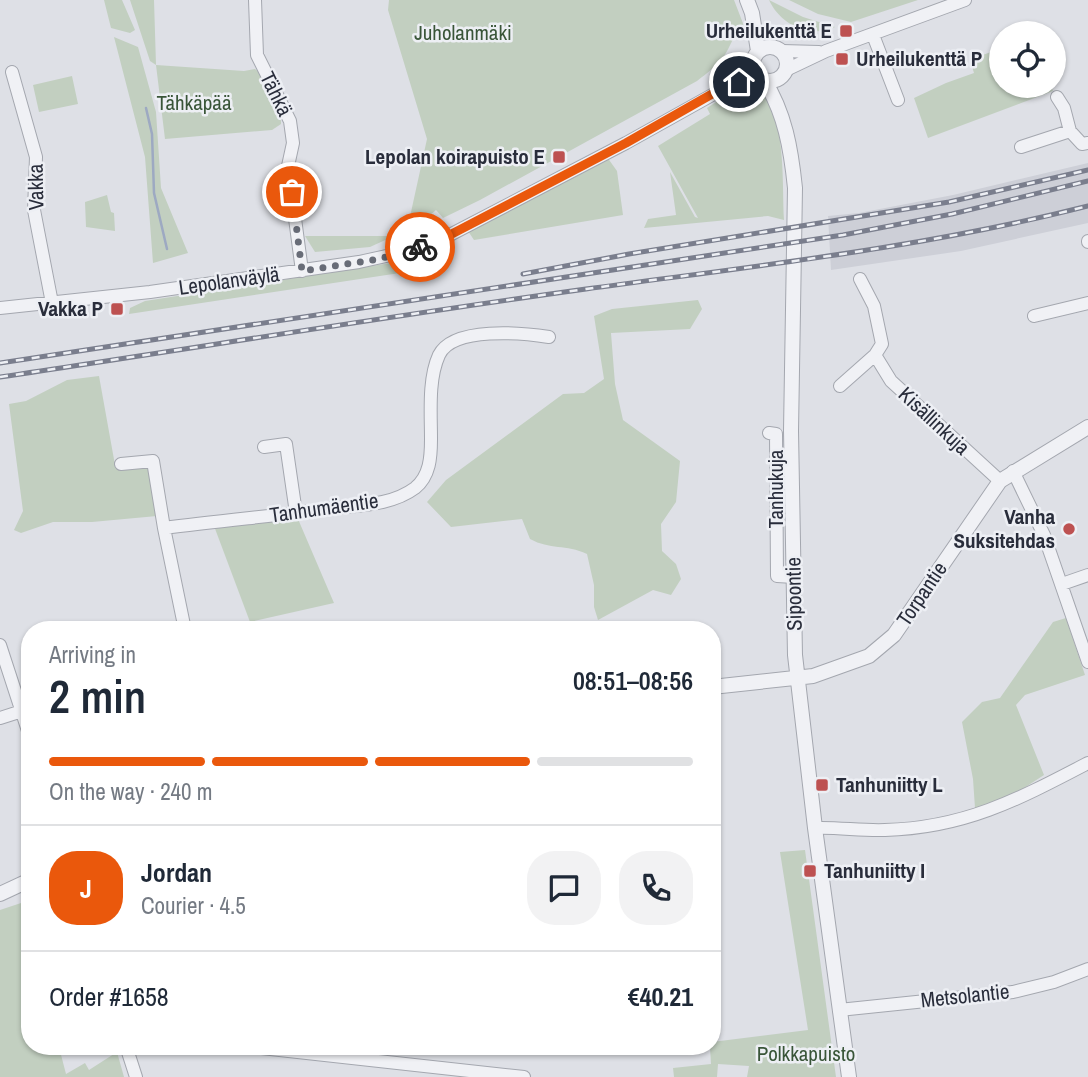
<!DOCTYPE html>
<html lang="en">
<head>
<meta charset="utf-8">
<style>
	body { margin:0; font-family:"Archivo Narrow",sans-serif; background:#f2f2f3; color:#1f2937; height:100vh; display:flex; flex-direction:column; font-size:26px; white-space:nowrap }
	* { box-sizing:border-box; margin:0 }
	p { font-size:23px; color:#747a83 }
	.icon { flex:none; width:38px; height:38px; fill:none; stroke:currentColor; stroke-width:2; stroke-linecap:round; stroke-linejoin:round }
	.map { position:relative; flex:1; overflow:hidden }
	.drawer { position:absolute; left:21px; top:621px; width:700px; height:434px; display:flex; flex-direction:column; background:#fff; border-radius:28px; box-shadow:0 2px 5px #0004 }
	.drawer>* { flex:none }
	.buttons { position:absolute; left:989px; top:21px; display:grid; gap:14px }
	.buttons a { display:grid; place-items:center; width:77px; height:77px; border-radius:50%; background:#fff; box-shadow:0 2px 5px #0004; font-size:35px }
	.pin { position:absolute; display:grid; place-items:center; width:60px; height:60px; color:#fff; margin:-30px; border:4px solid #fff; border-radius:50%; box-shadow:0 2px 7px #0007 }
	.courier { position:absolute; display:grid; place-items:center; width:70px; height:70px; margin:-35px; border:5px solid #ea580c; border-radius:50%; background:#fff; color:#222; box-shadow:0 2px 9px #0007 }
	.summary em { font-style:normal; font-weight:600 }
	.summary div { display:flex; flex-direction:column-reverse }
	.summary { display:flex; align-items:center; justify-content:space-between; height:119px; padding:0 28px }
	h1 { font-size:46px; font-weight:600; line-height:52px }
	.bar { display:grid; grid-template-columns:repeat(4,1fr); gap:10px 7px; align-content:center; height:84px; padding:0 28px }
	.bar i { height:9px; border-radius:5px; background:#e0e1e3 }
	.bar .active { background:#ea580c }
	.bar p { grid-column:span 4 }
	.line { display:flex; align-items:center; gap:18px; padding:0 28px; border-top:2px solid #e0e1e3 }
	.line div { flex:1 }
	.round { display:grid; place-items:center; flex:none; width:74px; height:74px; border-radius:28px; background:#f2f2f3 }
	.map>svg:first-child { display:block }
	.built { fill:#cdcfd7 }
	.green { fill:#c2cfc0 }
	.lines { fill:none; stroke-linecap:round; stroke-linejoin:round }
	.stream { stroke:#9da9c2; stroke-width:2.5 }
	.minor-casing { stroke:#a4a7af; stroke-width:14 }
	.tertiary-casing { stroke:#a4a7af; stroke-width:16 }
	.minor { stroke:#f0f1f5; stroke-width:12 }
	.tertiary { stroke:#f0f1f5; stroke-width:14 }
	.rail-casing { stroke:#7a7e8d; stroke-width:5 }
	.rail { stroke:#edeff4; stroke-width:2.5; stroke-dasharray:8; stroke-linecap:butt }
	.done { stroke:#686c77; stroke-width:7; stroke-dasharray:0 12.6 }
	.route { stroke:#ea580c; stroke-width:9 }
	.poi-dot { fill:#bd5151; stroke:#edeff4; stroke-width:2.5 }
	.labels { text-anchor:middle; stroke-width:5; stroke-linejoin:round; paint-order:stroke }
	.poi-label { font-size:21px; font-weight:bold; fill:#292d3b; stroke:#edeff4; text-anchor:end }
	.park-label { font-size:21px; fill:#395538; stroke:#edeff4 }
	.street-label { font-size:21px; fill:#292d3b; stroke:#edeff4 }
</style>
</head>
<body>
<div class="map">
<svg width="1088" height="1077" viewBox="0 0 1088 1077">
	<rect width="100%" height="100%" fill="#dee0e6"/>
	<!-- built -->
	<path class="built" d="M1088 163V223L961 251 831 270 828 216 859 213 953 195Z"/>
	<!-- green -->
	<path class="green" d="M104 0H122L135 30 130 33 111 28Z
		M130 0H154L156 65 244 71 255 69 259 72C266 86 282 108 281 124L272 130 165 139 156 65 150 61Z
		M389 0H734L744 26C733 34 731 46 724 56 717 66 707 73 697 81L480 200 443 218 436 210 428 217 432 224 406 235 427 139 388 10Z
		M769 0 803 17 835 27C809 39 780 24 769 0Z
		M789 0H918L851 22 818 14Z
		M114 37 138 47 156 112 161 188 188 253 153 263 145 157Z
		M1001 48V86H1051L1053 91 928 138 914 98 946 83 974 73 970 60Z
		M72 76 78 104 39 112 33 85Z
		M740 86H754C757 90 762 94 766 98 786 126 782 186 784 220L768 216 644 228 648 219 676 215 670 172 695 217 698 218 658 146 710 114 707 108Z
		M607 157 617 171 623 215 474 240 468 231Z
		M107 195 111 212 114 213 115 231 86 227 85 202Z
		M305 236H394L370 247 315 252Z
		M431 250 443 256 433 268 129 314 130 308 145 301 397 262Z
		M698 300 702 309 690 329 611 333 615 384 623 420 680 461 676 502 661 524 662 551 676 564 681 579 671 595 653 590 598 620 594 607V585L587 554C566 544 550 550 530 539L522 519 451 527 427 502 446 480 563 394 584 393 604 379 594 316 612 309Z
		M99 376 115 465H148L157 516 92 522H53L21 533 14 530 23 511 9 404 26 401 67 380Z
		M298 519 334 603 250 622 214 526Z
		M1066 618 1085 675 1025 695 1016 705 1044 775 1007 799 975 808 973 779 962 722 982 702 1000 698 1053 622Z
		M805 850 836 1077H747L749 1066 718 1064 717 1077H674L673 1068 711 1064 710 1047 712 1046V1042L808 1030 780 852Z
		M30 900V1046L59 1047 66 1074 85 1063 89 1070 117 1052 124 1077H0V910Z"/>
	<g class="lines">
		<!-- stream -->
		<path class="stream" d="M146 108 152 134 154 193 167 249"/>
		<!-- minor casing -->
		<g class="minor-casing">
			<path id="minor" d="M255 0 257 55 290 121 293 143 288 166 302 271
				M873 35 898 100
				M782 51 819 52
				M786 70 826 51 965 0
				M12 72 36 157 34 210 52 303
				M720 87 754 57
				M1057 97 1064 108 1070 131
				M1021 147 1070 131 1082 144 1088 143
				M1088 241V242
				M860 279 874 306 882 344 875 355
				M0 308 150 292 359 262 409 251 444 238 626 143 712 95 758 76
				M1034 316 1088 303
				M840 386 875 355 891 381 1000 481
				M769 433 776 434 777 576 794 577
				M264 447 286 444 296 513
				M121 464 153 461 164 528
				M1013 471 1044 535 1088 662
				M1062 584 1088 575
				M185 630 164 528C218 521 273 516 328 509 357 505 391 506 415 488 430 476 431 457 431 439 431 413 428 379 439 355 453 326 523 333 549 337
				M0 645 30 737
				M0 718 22 711
				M815 828C838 827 862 831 885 830 965 828 1019 799 1088 763
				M839 1010 1013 992 1054 982 1088 969
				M126 1046 136 1077
				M242 1046 524 1077"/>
		</g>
		<!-- tertiary casing -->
		<g class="tertiary-casing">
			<path id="tertiary" d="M747 0 752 13 758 51
				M753 64a17 17 0 1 1 34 0a17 17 0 1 1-34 0Z
				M764 80C785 113 791 149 795 188L791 431 795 655 815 828 849 1077
				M712 687 813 676 869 656 894 635 1000 481 1088 427
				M0 894 30 880"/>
		</g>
		<!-- minor -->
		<use href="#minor" class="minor"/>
		<!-- tertiary -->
		<use href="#tertiary" class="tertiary"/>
		<!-- rail casing -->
		<g class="rail-casing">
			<path id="rail" d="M523 274 629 254 949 202 1088 170
				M0 363 843 235 952 214 1088 181
				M0 377C195 348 390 316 586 289 754 266 923 248 1088 206"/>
		</g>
		<!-- rail -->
		<use href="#rail" class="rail"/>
	</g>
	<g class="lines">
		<!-- done -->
		<path class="done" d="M292 192 302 271 379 259 420 247"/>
		<!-- route -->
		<path class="route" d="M420 247 444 238 626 143 712 94 739 82"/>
	</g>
	<!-- markers -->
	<g class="poi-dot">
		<rect x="839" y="24" width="14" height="14" rx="3.5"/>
		<rect x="835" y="52" width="14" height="14" rx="3.5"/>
		<rect x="552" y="150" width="14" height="14" rx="3.5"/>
		<rect x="110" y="302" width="14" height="14" rx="3.5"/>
		<circle cx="1069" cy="529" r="7"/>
		<rect x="815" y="778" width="14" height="14" rx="3.5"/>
		<rect x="803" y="864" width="14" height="14" rx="3.5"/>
	</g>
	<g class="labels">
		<!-- poi labels -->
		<g class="poi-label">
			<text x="832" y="38">Urheilukenttä E</text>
			<text x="856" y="66" text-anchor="start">Urheilukenttä P</text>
			<text x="545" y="164">Lepolan koirapuisto E</text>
			<text x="103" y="316">Vakka P</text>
			<text x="1055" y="524">Vanha<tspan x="1055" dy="24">Suksitehdas</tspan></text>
			<text x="836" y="792" text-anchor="start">Tanhuniitty L</text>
			<text x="824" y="878" text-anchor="start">Tanhuniitty I</text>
		</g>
		<!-- park labels -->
		<g class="park-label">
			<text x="463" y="40">Juholanmäki</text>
			<text x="194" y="110">Tähkäpää</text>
			<text x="806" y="1061">Polkkapuisto</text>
		</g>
		<!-- street labels -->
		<g class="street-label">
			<text transform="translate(276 94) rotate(64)" y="7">Tähkä</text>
			<text transform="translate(36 187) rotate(-91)" y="7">Vakka</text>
			<text transform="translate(229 281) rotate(-8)" y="7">Lepolanväylä</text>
			<text transform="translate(934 421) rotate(43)" y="7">Kisällinkuja</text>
			<text transform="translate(776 489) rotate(-90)" y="7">Tanhukuja</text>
			<text transform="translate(324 508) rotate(-8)" y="7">Tanhumäentie</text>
			<text transform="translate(794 594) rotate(-91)" y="7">Sipoontie</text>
			<text transform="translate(922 594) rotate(-56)" y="7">Torpantie</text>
			<text transform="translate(965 996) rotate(-6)" y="7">Metsolantie</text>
		</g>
	</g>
</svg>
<div class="buttons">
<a><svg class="icon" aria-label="locate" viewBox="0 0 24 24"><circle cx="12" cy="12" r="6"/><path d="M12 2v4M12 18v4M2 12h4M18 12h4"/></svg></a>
</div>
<div class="pin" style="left:292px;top:192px;background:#ea580c"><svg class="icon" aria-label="bag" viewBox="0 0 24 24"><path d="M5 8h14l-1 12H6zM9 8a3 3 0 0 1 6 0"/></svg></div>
<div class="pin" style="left:739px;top:82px;background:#1f2937"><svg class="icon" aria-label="home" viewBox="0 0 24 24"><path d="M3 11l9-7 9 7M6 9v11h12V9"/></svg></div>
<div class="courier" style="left:420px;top:247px"><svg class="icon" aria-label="bike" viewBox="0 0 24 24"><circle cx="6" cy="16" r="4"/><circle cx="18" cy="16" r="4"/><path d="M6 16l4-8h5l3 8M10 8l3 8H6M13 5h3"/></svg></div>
<section class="drawer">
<div class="summary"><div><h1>2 min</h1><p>Arriving in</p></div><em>08:51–08:56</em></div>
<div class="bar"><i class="active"></i><i class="active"></i><i class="active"></i><i></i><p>On the way · 240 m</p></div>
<div class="line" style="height:126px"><b class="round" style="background:#ea580c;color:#fff">J</b><div><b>Jordan</b><p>Courier · 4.5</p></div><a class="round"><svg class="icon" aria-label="chat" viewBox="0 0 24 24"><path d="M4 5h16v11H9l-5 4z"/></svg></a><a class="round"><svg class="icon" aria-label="phone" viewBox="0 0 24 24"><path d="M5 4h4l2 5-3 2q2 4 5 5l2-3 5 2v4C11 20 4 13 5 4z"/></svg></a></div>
<div class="line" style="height:91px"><div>Order #1658</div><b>€40.21</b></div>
</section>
</div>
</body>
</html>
